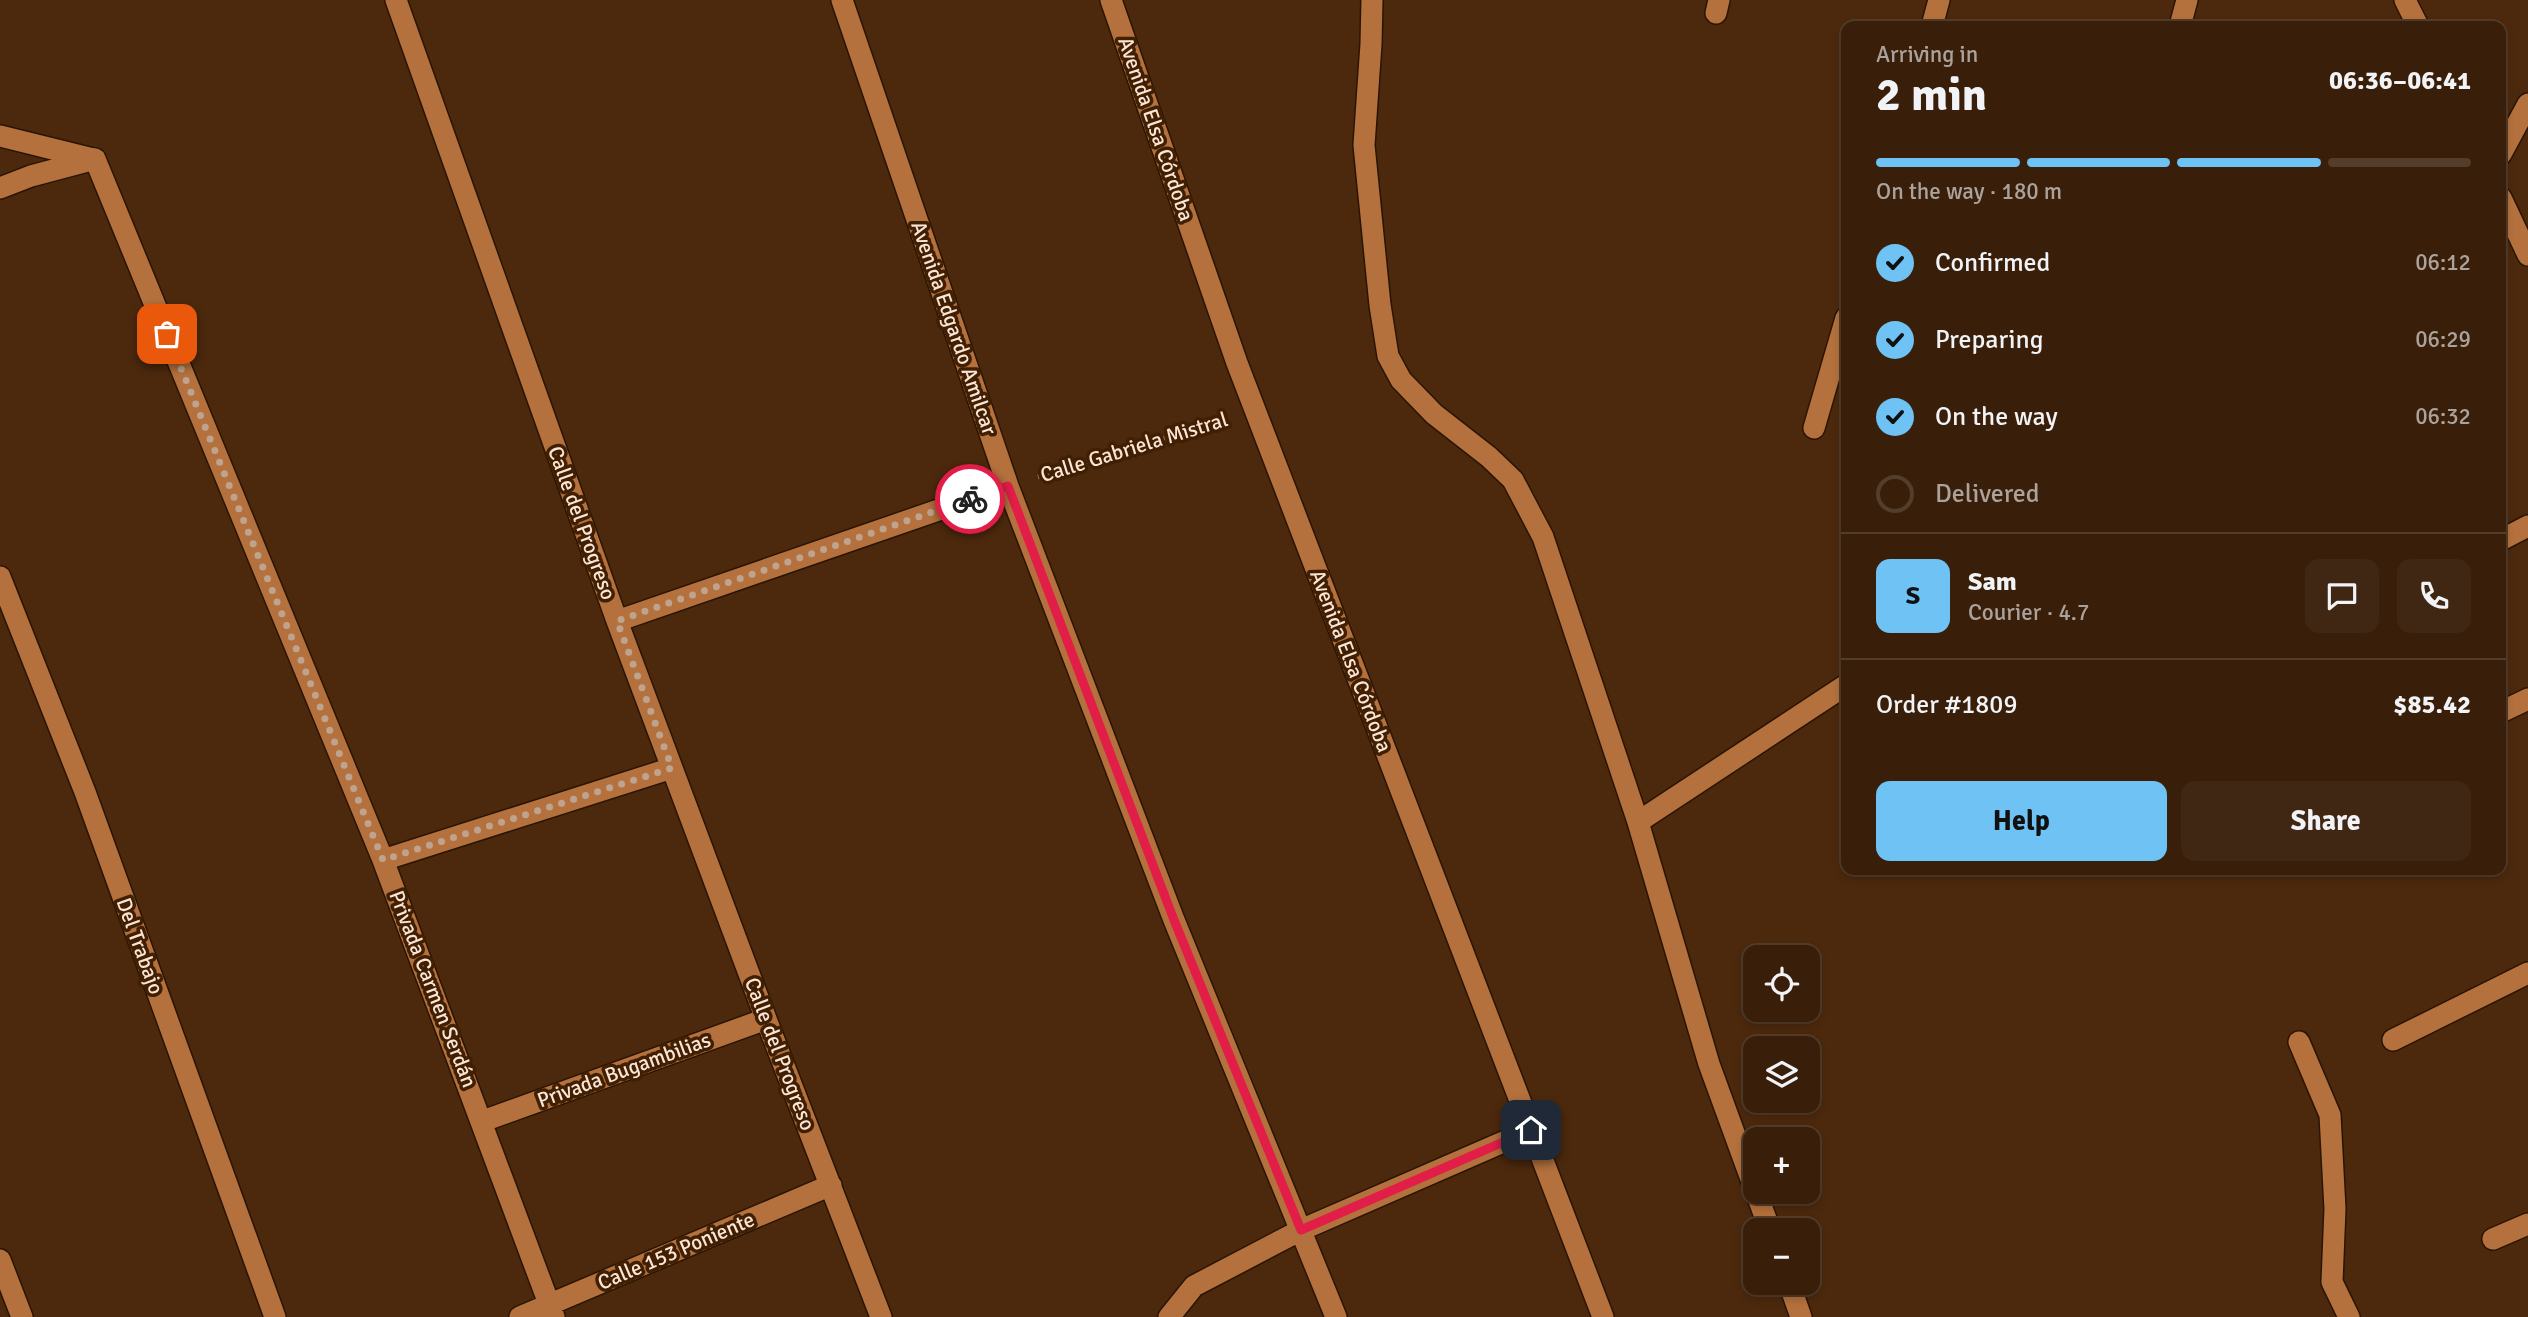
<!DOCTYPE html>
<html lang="en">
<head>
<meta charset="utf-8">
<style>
	body { margin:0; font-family:Signika,sans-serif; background:#402713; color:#f1f3f6; height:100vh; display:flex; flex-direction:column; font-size:26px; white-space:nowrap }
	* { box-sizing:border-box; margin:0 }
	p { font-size:23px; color:#aba29c }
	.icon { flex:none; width:38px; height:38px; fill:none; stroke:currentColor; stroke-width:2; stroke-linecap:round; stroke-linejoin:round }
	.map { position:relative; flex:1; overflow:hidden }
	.panel { position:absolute; left:1841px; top:21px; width:665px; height:854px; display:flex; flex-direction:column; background:#391f0a; border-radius:14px; box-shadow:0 4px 10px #0003,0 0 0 2px #533d2b }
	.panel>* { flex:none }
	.tools { position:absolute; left:1743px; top:945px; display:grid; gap:14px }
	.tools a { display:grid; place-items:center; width:77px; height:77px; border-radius:14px; background:#391f0a; box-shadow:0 4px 10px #0003,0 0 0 2px #533d2b; font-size:35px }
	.pin { position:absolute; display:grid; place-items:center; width:60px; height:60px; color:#fff; margin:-30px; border-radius:14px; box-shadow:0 4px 10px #0006 }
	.courier { position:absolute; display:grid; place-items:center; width:70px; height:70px; margin:-35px; border:5px solid #e11d48; border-radius:50%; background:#fff; color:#222; box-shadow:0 2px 9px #0007 }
	.summary em { font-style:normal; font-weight:800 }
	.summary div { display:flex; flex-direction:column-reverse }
	.summary { display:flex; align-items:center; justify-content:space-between; height:119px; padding:0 35px }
	h1 { font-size:46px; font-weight:800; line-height:52px }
	.bar { display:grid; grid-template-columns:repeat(4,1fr); gap:10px 7px; align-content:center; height:84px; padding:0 35px }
	.bar i { height:9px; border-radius:5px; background:#533d2b }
	.bar .current { background:#6ec2f4 }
	.bar p { grid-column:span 4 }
	.line { display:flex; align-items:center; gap:18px; padding:0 35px; border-top:2px solid #533d2b }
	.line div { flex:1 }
	.round { display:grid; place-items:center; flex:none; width:74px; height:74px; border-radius:14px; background:#402713 }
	ol { padding:0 35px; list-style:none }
	li { display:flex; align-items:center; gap:21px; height:77px }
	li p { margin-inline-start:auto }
	li .icon { padding:7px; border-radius:50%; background:#6ec2f4; color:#111; stroke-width:4 }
	li:last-child { color:#aba29c }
	li i { width:38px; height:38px; border:4px solid #533d2b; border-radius:50% }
	.button { display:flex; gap:14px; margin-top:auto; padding:14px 35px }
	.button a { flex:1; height:80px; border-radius:14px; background:#6ec2f4; color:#111; font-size:28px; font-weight:800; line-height:80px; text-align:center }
	.button a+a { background:#402713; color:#f1f3f6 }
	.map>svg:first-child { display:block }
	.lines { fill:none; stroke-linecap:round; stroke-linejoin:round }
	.street-casing { stroke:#2a1505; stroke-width:24 }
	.path { stroke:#957760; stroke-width:4.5; stroke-dasharray:5 3.5; stroke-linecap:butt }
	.street { stroke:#b4713d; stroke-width:21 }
	.done { stroke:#bea38f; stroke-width:7; stroke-dasharray:0 12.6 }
	.route { stroke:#e11d48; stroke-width:9 }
	.labels { text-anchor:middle; stroke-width:7; stroke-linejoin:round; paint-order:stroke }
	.street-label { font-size:21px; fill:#fce5d5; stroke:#411f02 }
</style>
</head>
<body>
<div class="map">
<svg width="2528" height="1317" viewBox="0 0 2528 1317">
	<rect width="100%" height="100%" fill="#4c290d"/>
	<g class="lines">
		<!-- street casing -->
		<g class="street-casing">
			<path id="street" d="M396 0 617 621 766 1019 881 1317
				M842 0 1008 486 1174 920 1336 1317
				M1111 0 1237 363 1603 1317
				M1372 0 1371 44 1364 145 1380 305 1388 356 1401 380 1434 414 1489 457 1513 480 1543 537 1638 822 1709 1064 1755 1190
				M2405 0 2418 26
				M1716 13 1719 0
				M1932 26 1939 0
				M2180 26 2187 0
				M0 136 93 159
				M2501 154 2528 104
				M95 159 383 860 554 1317
				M0 188 31 176 95 159
				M2501 198 2528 255
				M1814 428 1846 318
				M2501 540 2528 526
				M0 577 85 792 275 1317
				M617 621 1008 486
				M2501 712 2528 699
				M1638 822 1846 685
				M383 860 672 768
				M2393 1040 2528 973
				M2299 1042 2330 1115 2335 1209 2332 1282 2349 1317
				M483 1121 766 1019
				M1756 1192 1770 1230
				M2493 1239 2528 1224
				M0 1260 22 1317
				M1789 1283 1801 1317
				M520 1317 831 1185
				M1169 1317 1194 1286 1301 1230 1531 1130"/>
		</g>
		<!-- path -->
		<path class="path" d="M1038 477 1227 419"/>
		<!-- street -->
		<use href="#street" class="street"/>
	</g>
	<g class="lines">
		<!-- done -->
		<path class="done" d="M167 334 383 860 672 768 617 621 970 499"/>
		<!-- route -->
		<path class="route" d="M970 499 1008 486 1174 920 1301 1230 1531 1130"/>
	</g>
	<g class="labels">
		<!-- street labels -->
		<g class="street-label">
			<text transform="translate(1156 129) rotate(71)" y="7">Avenida Elsa Córdoba</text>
			<text transform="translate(954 328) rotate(71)" y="7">Avenida Edgardo Amilcar</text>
			<text transform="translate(1134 447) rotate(-17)" y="7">Calle Gabriela Mistral</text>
			<text transform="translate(582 523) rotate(70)" y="7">Calle del Progreso</text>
			<text transform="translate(1351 661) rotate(69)" y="7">Avenida Elsa Córdoba</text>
			<text transform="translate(140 946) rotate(70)" y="7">Del Trabajo</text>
			<text transform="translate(433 989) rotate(69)" y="7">Privada Carmen Serdán</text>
			<text transform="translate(780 1054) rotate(69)" y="7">Calle del Progreso</text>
			<text transform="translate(624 1070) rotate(-20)" y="7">Privada Bugambilias</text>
			<text transform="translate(676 1251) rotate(-23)" y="7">Calle 153 Poniente</text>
		</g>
	</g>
</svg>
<div class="tools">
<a><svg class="icon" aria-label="locate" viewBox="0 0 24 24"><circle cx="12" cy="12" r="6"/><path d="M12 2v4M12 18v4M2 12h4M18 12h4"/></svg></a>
<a><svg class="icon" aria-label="layers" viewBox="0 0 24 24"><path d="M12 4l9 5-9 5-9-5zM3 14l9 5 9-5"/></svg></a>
<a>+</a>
<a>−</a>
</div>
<div class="pin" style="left:167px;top:334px;background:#ea580c"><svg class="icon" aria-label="bag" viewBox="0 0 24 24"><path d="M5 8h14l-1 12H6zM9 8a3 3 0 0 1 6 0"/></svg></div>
<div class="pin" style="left:1531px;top:1130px;background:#1f2937"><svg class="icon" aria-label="home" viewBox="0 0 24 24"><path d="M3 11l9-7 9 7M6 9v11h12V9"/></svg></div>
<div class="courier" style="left:970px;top:499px"><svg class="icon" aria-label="bike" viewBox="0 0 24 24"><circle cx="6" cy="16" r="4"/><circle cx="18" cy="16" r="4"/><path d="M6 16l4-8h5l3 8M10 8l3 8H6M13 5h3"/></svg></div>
<section class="panel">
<div class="summary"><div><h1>2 min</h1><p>Arriving in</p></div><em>06:36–06:41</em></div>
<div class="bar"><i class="current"></i><i class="current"></i><i class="current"></i><i></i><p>On the way · 180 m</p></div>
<ol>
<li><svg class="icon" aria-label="check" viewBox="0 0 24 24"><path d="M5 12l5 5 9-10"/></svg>Confirmed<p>06:12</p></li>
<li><svg class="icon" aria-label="check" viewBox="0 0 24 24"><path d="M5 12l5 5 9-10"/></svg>Preparing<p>06:29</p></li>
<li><svg class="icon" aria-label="check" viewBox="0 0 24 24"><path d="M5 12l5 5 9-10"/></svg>On the way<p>06:32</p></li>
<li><i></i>Delivered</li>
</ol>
<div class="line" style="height:126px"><b class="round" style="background:#6ec2f4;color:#111">S</b><div><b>Sam</b><p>Courier · 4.7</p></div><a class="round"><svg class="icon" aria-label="chat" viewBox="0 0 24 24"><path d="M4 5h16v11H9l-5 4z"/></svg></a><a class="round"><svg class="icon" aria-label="phone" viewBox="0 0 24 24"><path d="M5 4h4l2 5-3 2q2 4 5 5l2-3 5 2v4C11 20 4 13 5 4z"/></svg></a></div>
<div class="line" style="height:91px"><div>Order #1809</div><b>$85.42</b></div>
<div class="button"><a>Help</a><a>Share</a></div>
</section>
</div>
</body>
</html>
